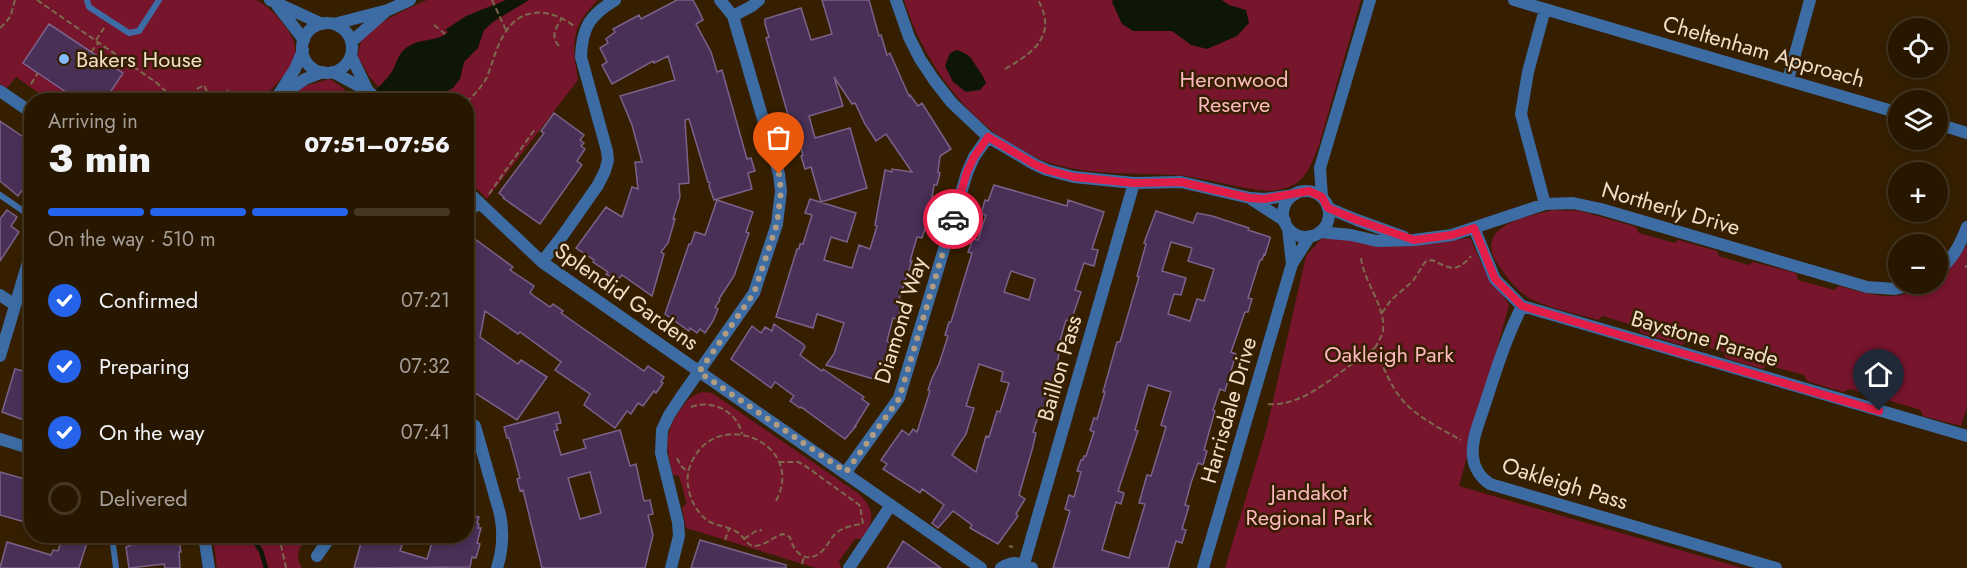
<!DOCTYPE html>
<html lang="en">
<head>
<meta charset="utf-8">
<style>
	body { margin:0; font-family:Jost,sans-serif; background:#30200a; color:#f1f3f6; height:100vh; display:flex; flex-direction:column; font-size:22px; white-space:nowrap }
	* { box-sizing:border-box; margin:0 }
	p { font-size:20px; color:#a59f99 }
	.icon { flex:none; width:33px; height:33px; fill:none; stroke:currentColor; stroke-width:2; stroke-linecap:round; stroke-linejoin:round }
	.map { position:relative; flex:1; overflow:hidden }
	.details { position:absolute; left:24px; top:93px; width:450px; height:450px; display:flex; flex-direction:column; background:#281700; border-radius:24px; box-shadow:0 3px 9px #0003,0 0 0 2px #443622 }
	.details>* { flex:none }
	.tools { position:absolute; left:1888px; top:18px; display:grid; gap:12px }
	.tools a { display:grid; place-items:center; width:60px; height:60px; border-radius:50%; background:#281700; box-shadow:0 3px 9px #0003,0 0 0 2px #443622; font-size:30px }
	.pin { position:absolute; display:grid; place-items:center; width:51px; height:51px; color:#fff; margin:-62px -26px; border-radius:50% 50% 50% 0; rotate:-45deg; box-shadow:0 0 6px #0007 }
	.pin .icon { rotate:45deg }
	.courier { position:absolute; display:grid; place-items:center; width:60px; height:60px; margin:-30px; border:4px solid #e11d48; border-radius:50%; background:#fff; color:#222; box-shadow:0 2px 8px #0007 }
	.head em { font-style:normal; font-weight:800 }
	.head div { display:flex; flex-direction:column-reverse }
	.head { display:flex; align-items:center; justify-content:space-between; height:102px; padding:0 24px }
	h1 { font-size:39px; font-weight:800; line-height:45px }
	.bar { display:grid; grid-template-columns:repeat(4,1fr); gap:9px 6px; align-content:center; height:72px; padding:0 24px }
	.bar i { height:8px; border-radius:4px; background:#443622 }
	.bar .current { background:#2563eb }
	.bar p { grid-column:span 4 }
	ol { padding:0 24px; list-style:none }
	li { display:flex; align-items:center; gap:18px; height:66px }
	li p { margin-inline-start:auto }
	li .icon { padding:6px; border-radius:50%; background:#2563eb; color:#fff; stroke-width:4 }
	li:last-child { color:#a59f99 }
	li i { width:33px; height:33px; border:3px solid #443622; border-radius:50% }
	.map>svg:first-child { display:block }
	.green { fill:#77152d }
	.water { fill:#0e1707 }
	.lines { fill:none; stroke-linecap:round; stroke-linejoin:round }
	.stream { stroke:#0e1707; stroke-width:4.5 }
	.building { fill:#483056; stroke:#7c628b; stroke-width:1.5; fill-rule:evenodd }
	.path { stroke:#7d694d; stroke-width:2; stroke-dasharray:6 3; stroke-linecap:butt }
	.service { stroke:#3c6ca3; stroke-width:6 }
	.minor { stroke:#3c6ca3; stroke-width:12 }
	.tertiary { stroke:#3c6ca3; stroke-width:12 }
	.done { stroke:#af9c83; stroke-width:6; stroke-dasharray:0 10.8 }
	.route { stroke:#e11d48; stroke-width:8 }
	.poi-dot { fill:#85bbfb; stroke:#351f00; stroke-width:2 }
	.labels { text-anchor:middle; stroke-width:5; stroke-linejoin:round; paint-order:stroke }
	.street-label { font-size:22px; fill:#f1dfc9; stroke:#351f00 }
	.poi-label { font-size:22px; fill:#f1dfc9; stroke:#351f00; text-anchor:start }
	.park-label { font-size:22px; fill:#fdb9bf; stroke:#351f00 }
</style>
</head>
<body>
<div class="map">
<svg width="1967" height="568" viewBox="0 0 1967 568">
	<rect width="100%" height="100%" fill="#351f00"/>
	<!-- green -->
	<path class="green" d="M0 0H256C268 6 276 14 284 25 311 57 284 74 262 100H44L46 98 16 77 7 88 0 84Z
		M427 0H598C570 27 572 45 578 80L487 199 467 179 466 100H389L369 76 358 57C358 52 359 47 361 42 369 25 409 8 427 0Z
		M904 0H1361L1319 145C1308 173 1303 188 1270 191 1241 189 1214 180 1185 176 1147 172 1108 176 1070 168 990 153 927 75 904 0Z
		M330 79 339 85 356 100H285L305 86Z
		M1553 210 1580 211 1636 227 1639 233 1675 243 1678 240 1717 251 1719 256 1748 265 1753 262 1796 273 1798 280 1834 290 1839 286C1864 293 1885 300 1911 293 1921 290 1928 284 1938 284V277L1947 271 1967 245V407L1961 426 1923 416 1921 410 1850 389 1843 392 1807 381 1804 375 1767 365 1763 369 1725 358 1724 352 1687 341 1682 345 1641 333 1638 327 1603 316 1598 320C1576 313 1551 309 1531 299 1519 293 1509 280 1501 269 1470 227 1521 218 1553 210Z
		M1338 236 1438 242 1470 238 1481 262 1509 305 1459 486 1742 568H1225L1267 427 1306 256 1321 239Z
		M703 392 712 393 859 494C876 510 874 521 862 539H855L839 561 841 568H816L686 528 682 508 686 504V501L679 476 673 475C665 445 664 429 684 405 689 398 694 394 703 392Z
		M213 536H313C300 544 293 554 302 568H217Z"/>
	<!-- water -->
	<path class="water" d="M506 0H529L493 22 484 30 478 48 464 62 460 79 453 88 437 97 417 100H365C373 92 384 83 391 73 398 63 396 54 409 46 421 38 438 42 448 32L445 30 466 16Z
		M1113 0H1222L1229 5 1246 10 1249 23 1237 36 1207 49 1191 45 1172 31H1133L1122 24 1112 2Z
		M957 50C973 56 970 58 979 70 982 75 984 77 986 83L980 90 966 92 953 82 945 66 950 53Z"/>
	<g class="lines">
		<!-- stream -->
		<path class="stream" d="M251 536 261 551 266 568"/>
	</g>
	<!-- building -->
	<path class="building" d="M677 0H693L699 11 703 20 696 24 711 52 717 72 722 70 747 159 751 158 755 171 748 173 752 189 714 200 709 186 710 183 708 182 689 119 685 120 689 183 679 184 680 197 673 219H675L668 243 661 252 664 254 652 296 622 275 617 281 606 274 608 272 593 262 594 260 576 248 606 207 622 217 632 187 638 189 635 162H642L632 125 620 96 675 80 668 56 654 63 653 61 612 84 602 65 607 62 600 48 608 43 606 39 615 32 613 29 639 15 641 19Z
		M822 0H869L879 36 881 35 887 55 890 53 909 96 910 95 918 106 922 103 951 149 940 156 938 172 940 173 937 185H934L929 216 922 238 917 237 910 261H912L899 299 902 300 901 306 898 319 893 318 887 341 891 343 877 380 826 365 834 354 844 323 817 314 813 328 776 317 797 249H799L800 244H803L812 215 805 213 810 199 856 213 847 242 831 237 824 260 852 268 859 245 870 249 877 226 875 225 885 170 892 172V169L912 172 886 134 876 141 865 124 855 103 852 104 834 77 843 106 809 116 815 138 850 128 867 188 821 202 811 167 805 169 801 156 803 155 793 123 790 122 766 38 769 37 765 24V19L801 8 811 40 832 34Z
		M49 24 123 73 105 100H78L23 63Z
		M554 113 584 135 580 140 584 143 581 146 585 149 577 161 582 165 540 224 503 198 504 197 499 193 544 133 541 131Z
		M0 121 22 136 23 134 32 140V195L23 189 18 196 0 181Z
		M994 185 1067 206 1068 200 1104 212 1092 249 1098 250 1094 266 1084 263 1075 290 1081 292 1071 321 1066 320 1059 344 1060 345 1057 366 1044 412 1040 410 1033 432 1036 433 1032 450 1019 495 1025 499 1016 514 1018 516 998 544 970 528 972 525 953 511 938 528 932 523 944 505 922 489 920 493 883 469 887 464 881 460 902 430 909 435 913 429 917 432 930 391 928 390 932 378 939 364 948 336 945 335 949 322H951L972 253 968 252 973 239 978 240 986 215 981 214 985 200 988 201ZM1011 271 1035 279 1029 300 1004 292ZM979 364 1003 372 1001 381 1009 383 1000 412 997 411 989 437 986 436 976 472 952 455 966 434 974 408 966 406Z
		M717 200 753 212 746 232 749 233 734 276 719 299 720 300 715 307 718 309 713 321 705 333 700 329 697 333 690 328 689 331 665 314 689 244H691L695 232 705 235Z
		M7 210 17 217 11 226 19 232 0 261V219Z
		M1156 211 1193 223 1197 213 1212 216 1249 228 1248 230 1270 237V239L1265 255 1264 254 1262 260H1260L1248 298 1252 299 1248 312H1245L1231 352 1236 354 1225 391 1220 389 1213 410 1215 411 1204 450 1207 451 1203 465 1198 463 1191 483 1185 505 1189 506 1182 529 1186 530 1182 543 1176 541 1168 568H1053L1070 511 1065 509 1069 495 1074 497 1081 472 1077 471 1081 460H1083L1084 456H1086L1094 432 1090 430 1094 418 1097 419 1105 392H1103L1117 342H1120L1139 277 1137 276 1146 244 1144 243ZM1171 242 1192 248 1188 261 1214 269 1204 301 1197 299 1190 321 1168 314 1174 294 1181 295 1186 278 1162 271ZM1148 385 1171 392 1161 425 1166 427 1151 476 1147 475 1139 503 1145 504 1129 558 1102 550 1116 502 1121 504 1124 493 1118 491 1138 431 1135 430Z
		M475 239 513 267 510 270 534 286 530 293 550 307 553 304 563 311 561 313 644 371 648 366 664 377 661 382 663 383 656 393 654 391 643 406 638 403 631 414 627 411 615 428 584 405 590 394 555 370 561 362 520 332 518 334 485 311 480 337 518 364 521 360 547 377 517 420 466 387V340L471 321 466 318V248Z
		M774 324 803 344 805 347 800 355 822 371 823 369 864 397 862 399 869 404 855 426H856L845 439 801 407 800 408 790 401 794 396 775 382 771 388 731 359 752 326 761 333 765 327 772 331Z
		M15 369 32 373V423L2 412Z
		M558 412 561 423 556 424 558 430 554 431 561 455 586 448 583 440 620 430 630 466 636 464 644 501 650 500 653 514 648 515 653 535 645 568H542L523 490 520 491 517 479 520 478 509 438H507L504 427ZM590 472 601 513 580 519 568 478Z
		M0 472 32 481V524L0 515Z
		M466 514 479 517 477 523 479 524 478 528H481L477 543 480 544 476 558 472 557 470 567 354 568 363 536H405L400 551 427 559 434 536H466Z
		M63 536H89L79 568H0L7 542 51 555 53 550 58 551Z
		M137 536H178L181 552H179L180 568H165L164 564 129 568 126 547 129 546V545L138 544Z
		M700 540 786 565V568H691Z
		M903 541 941 568H887Z"/>
	<g class="lines">
		<!-- path -->
		<path class="path" d="M37 0 157 83 175 100
			M492 0 506 30
			M434 25 445 34
			M0 28C14 15 10 15 15 0
			M96 40 104 28
			M559 46C550 37 556 27 562 18
			M91 52 99 42
			M1005 69C1033 53 1058 35 1038 0
			M31 84 38 73
			M197 89 204 85 210 98
			M227 90 231 97 235 95
			M59 100 65 92
			M466 102C474 96 483 85 487 77 493 62 496 47 505 33 522 5 552 9 574 26
			M489 194 535 129
			M1361 258C1364 283 1386 306 1383 331 1382 337 1377 343 1375 348 1384 368 1392 391 1408 406 1423 420 1443 430 1461 440
			M1965 267 1967 266
			M1382 313 1391 300 1413 281 1425 262 1432 260C1449 268 1456 274 1471 256
			M1268 404C1306 408 1344 366 1375 348
			M691 407C712 399 737 411 742 434
			M677 458 681 466 688 472
			M776 501C808 441 710 403 689 469 685 483 690 501 699 512 711 528 721 523 735 531 742 534 745 542 752 546 764 547 772 537 783 534L790 537C793 552 806 565 821 552 827 547 830 539 836 533 844 527 853 525 863 524L860 506 858 504 804 465 798 462H780
			M279 536 286 568
			M744 539 756 531 762 530
			M725 540 729 529
			M1009 546 1013 547
			M802 564 804 557"/>
		<!-- service -->
		<path class="service" d="M87 0 89 7 129 33 139 31 159 0
			M0 195 32 217
			M112 536 116 568"/>
		<!-- minor -->
		<path class="minor" d="M270 0 322 24
			M896 0 909 37 920 59 934 80 952 103 988 137 1034 164 1047 170 1074 177 1134 183 1181 182 1250 198 1265 199 1294 195
			M1514 0 1899 113
			M277 5 304 40
			M1545 9 1528 72 1521 114 1545 204
			M733 16 752 6 759 0
			M351 56 368 91 378 100
			M333 72 368 91
			M1788 80 1810 0
			M0 91 32 113
			M1938 124 1967 133
			M466 190 542 262 981 568
			M1251 199 1285 221
			M1328 208 1357 220 1404 237
			M466 214 479 202
			M1474 228 1495 279 1522 306 1967 436
			M1320 232 1351 235 1377 241 1414 240 1452 235 1545 204 1573 203 1601 209 1867 287 1895 289 1916 284
			M542 262 563 235 598 185 605 171 608 160 607 151 581 57C582 27 590 15 615 0
			M1938 271C1953 259 1960 245 1967 227
			M0 295 15 305
			M1522 306C1505 340 1496 371 1484 407 1479 423 1471 440 1473 457 1474 468 1481 478 1490 484L1776 568
			M0 356 32 249
			M466 420 475 426 500 514C504 533 503 549 497 568
			M0 439 32 449
			M846 472 899 398 967 173 974 157 988 137
			M317 556 331 536
			M1024 564 1134 183
			M671 568 679 536 678 522 661 453 662 430 669 415 681 397 754 293 777 224 781 191 779 174 733 16 720 0
			M849 568 891 505
			M1001 568C1012 561 1021 562 1032 568"/>
		<!-- tertiary -->
		<path class="tertiary" d="M302 48a25 25 0 1 1 50 0a25 25 0 1 1-50 0Z
			M334 24 388 10 410 0
			M351 42 384 13
			M279 94 295 69 303 50
			M274 100 305 79 323 72
			M1283 214a23 23 0 1 1 46 0a23 23 0 1 1-46 0Z
			M1322 197 1320 168 1370 0
			M1288 228 1292 264
			M204 536 209 568
			M1203 568 1292 264 1310 236"/>
	</g>
	<g class="lines">
		<!-- done -->
		<path class="done" d="M779 174 781 191 777 224 754 293 699 372 846 472 899 399 953 219"/>
		<!-- route -->
		<path class="route" d="M953 219 967 172 974 157 988 137 1034 164 1047 170 1074 177 1134 183 1181 182 1250 198 1264 199 1309 191 1322 197 1328 208 1357 220 1414 240 1452 235 1474 228 1495 279 1522 306 1879 411"/>
	</g>
	<!-- markers -->
	<circle class="poi-dot" cx="64" cy="59" r="6"/>
	<g class="labels">
		<!-- street labels -->
		<g class="street-label">
			<text transform="translate(1764 51) rotate(16)" y="8">Cheltenham Approach</text>
			<text transform="translate(1671 208) rotate(16)" y="8">Northerly Drive</text>
			<text transform="translate(627 296) rotate(35)" y="8">Splendid Gardens</text>
			<text transform="translate(900 320) rotate(-73)" y="8">Diamond Way</text>
			<text transform="translate(1705 338) rotate(16)" y="8">Baystone Parade</text>
			<text transform="translate(1059 368) rotate(-74)" y="8">Baillon Pass</text>
			<text transform="translate(1228 410) rotate(-74)" y="8">Harrisdale Drive</text>
			<text transform="translate(1565 483) rotate(17)" y="8">Oakleigh Pass</text>
		</g>
		<!-- poi labels -->
		<g class="poi-label">
			<text x="76" y="67">Bakers House</text>
		</g>
		<!-- park labels -->
		<g class="park-label">
			<text x="1234" y="87">Heronwood<tspan x="1234" dy="25">Reserve</tspan></text>
			<text x="1389" y="362">Oakleigh Park</text>
			<text x="1309" y="500">Jandakot<tspan x="1309" dy="25">Regional Park</tspan></text>
		</g>
	</g>
</svg>
<div class="tools">
<a><svg class="icon" aria-label="locate" viewBox="0 0 24 24"><circle cx="12" cy="12" r="6"/><path d="M12 2v4M12 18v4M2 12h4M18 12h4"/></svg></a>
<a><svg class="icon" aria-label="layers" viewBox="0 0 24 24"><path d="M12 4l9 5-9 5-9-5zM3 14l9 5 9-5"/></svg></a>
<a>+</a>
<a>−</a>
</div>
<div class="pin" style="left:779px;top:174px;background:#ea580c"><svg class="icon" aria-label="bag" viewBox="0 0 24 24"><path d="M5 8h14l-1 12H6zM9 8a3 3 0 0 1 6 0"/></svg></div>
<div class="pin" style="left:1879px;top:411px;background:#1f2937"><svg class="icon" aria-label="home" viewBox="0 0 24 24"><path d="M3 11l9-7 9 7M6 9v11h12V9"/></svg></div>
<div class="courier" style="left:953px;top:219px"><svg class="icon" aria-label="car" viewBox="0 0 24 24"><path d="M5 17H2v-5l4-1 3-4h7l3 4 3 1v5h-3M9 17h6M6 11h13"/><circle cx="7" cy="17" r="2"/><circle cx="17" cy="17" r="2"/></svg></div>
<section class="details">
<div class="head"><div><h1>3 min</h1><p>Arriving in</p></div><em>07:51–07:56</em></div>
<div class="bar"><i class="current"></i><i class="current"></i><i class="current"></i><i></i><p>On the way · 510 m</p></div>
<ol>
<li><svg class="icon" aria-label="check" viewBox="0 0 24 24"><path d="M5 12l5 5 9-10"/></svg>Confirmed<p>07:21</p></li>
<li><svg class="icon" aria-label="check" viewBox="0 0 24 24"><path d="M5 12l5 5 9-10"/></svg>Preparing<p>07:32</p></li>
<li><svg class="icon" aria-label="check" viewBox="0 0 24 24"><path d="M5 12l5 5 9-10"/></svg>On the way<p>07:41</p></li>
<li><i></i>Delivered</li>
</ol>
</section>
</div>
</body>
</html>
